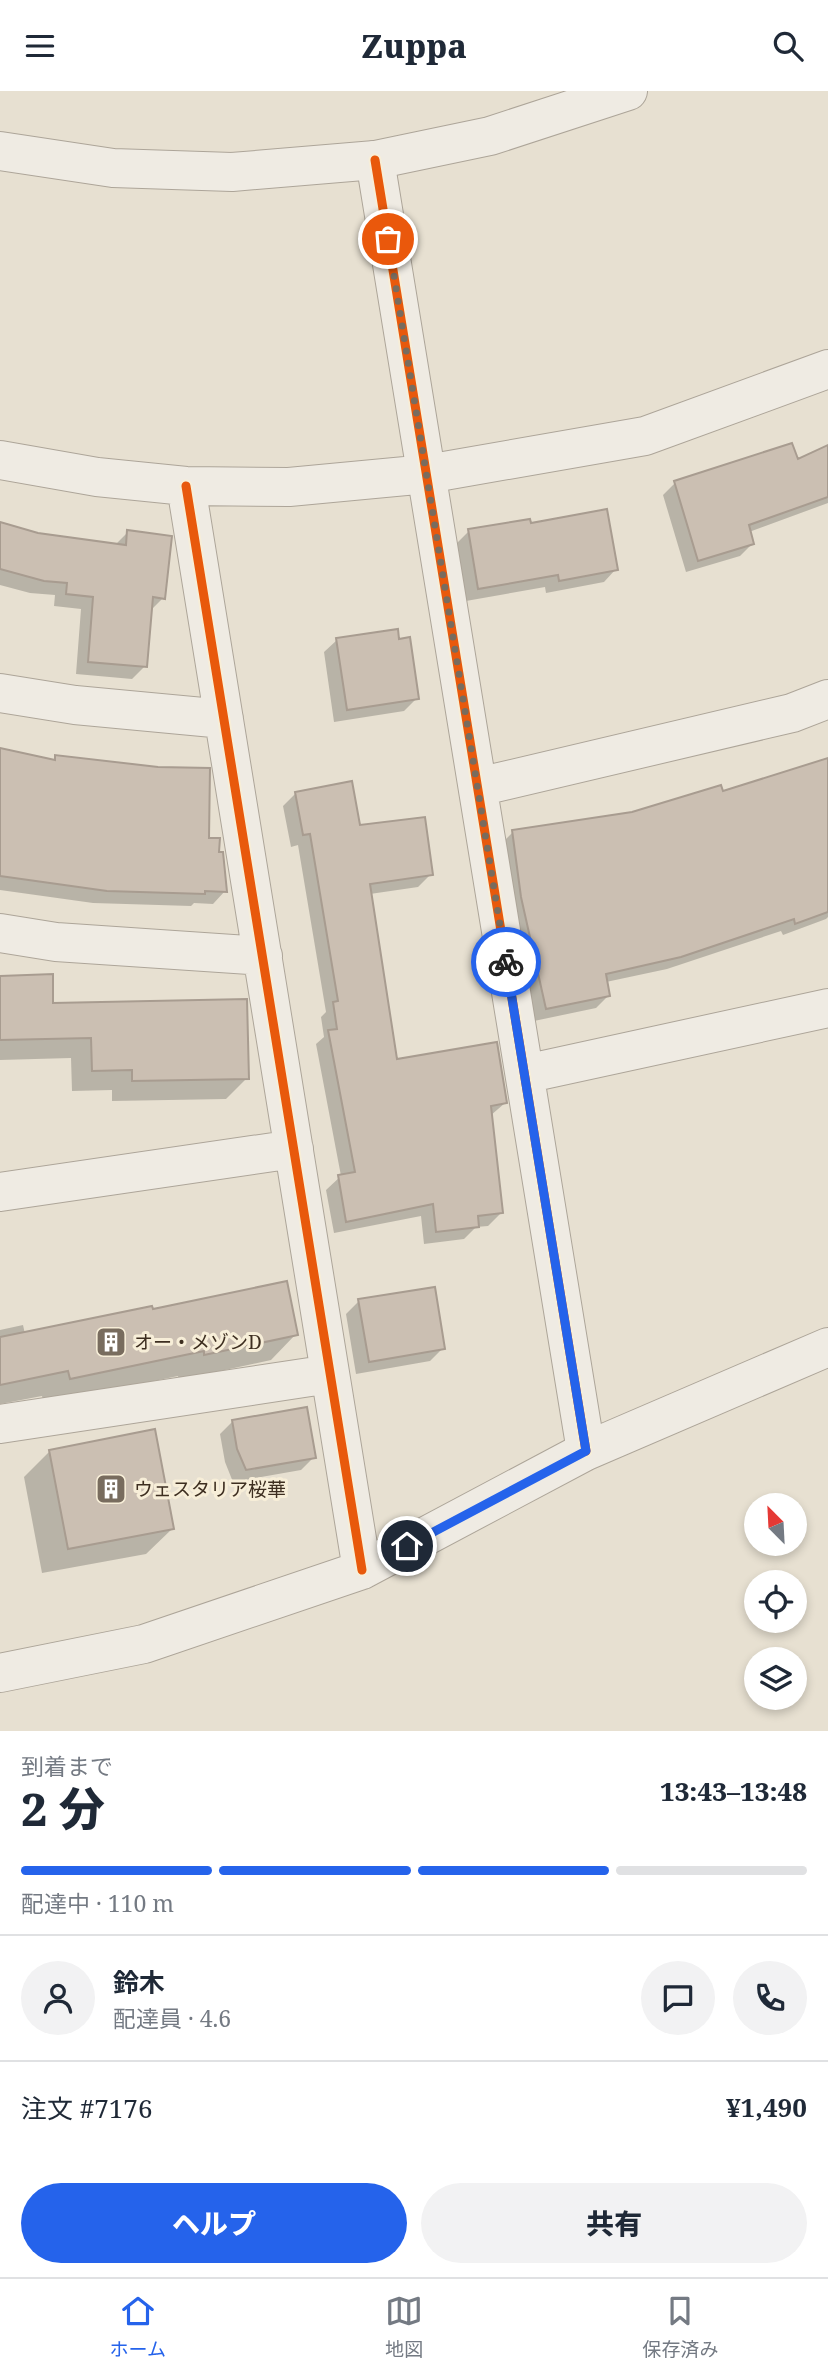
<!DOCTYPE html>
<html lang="ja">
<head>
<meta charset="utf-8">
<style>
	body { margin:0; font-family:"Noto Serif","Noto Sans JP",serif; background:#f2f2f3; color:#1f2937; height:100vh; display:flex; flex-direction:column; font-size:26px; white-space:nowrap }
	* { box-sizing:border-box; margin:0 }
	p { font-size:23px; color:#747a83 }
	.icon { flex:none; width:38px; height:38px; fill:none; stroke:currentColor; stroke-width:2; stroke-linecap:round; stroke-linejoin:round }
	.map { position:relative; height:1640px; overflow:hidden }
	.panel { display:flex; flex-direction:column; background:#fff; flex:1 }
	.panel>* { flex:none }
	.needle { width:46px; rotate:336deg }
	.buttons { position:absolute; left:744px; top:1402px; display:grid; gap:14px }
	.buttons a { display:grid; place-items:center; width:63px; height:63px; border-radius:50%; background:#fff; box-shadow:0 4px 10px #0003; font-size:35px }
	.pin { position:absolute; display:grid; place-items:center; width:60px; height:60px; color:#fff; margin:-30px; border:4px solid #fff; border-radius:50%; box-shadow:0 2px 7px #0007 }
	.courier { position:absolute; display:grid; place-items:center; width:70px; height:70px; margin:-35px; border:5px solid #2563eb; border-radius:50%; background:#fff; color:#222; box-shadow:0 2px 9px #0007 }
	.overview em { font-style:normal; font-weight:800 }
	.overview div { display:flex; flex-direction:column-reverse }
	.overview { display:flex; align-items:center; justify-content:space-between; height:119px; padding:0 21px }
	h1 { font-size:46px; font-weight:800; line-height:52px }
	.bar { display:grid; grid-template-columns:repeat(4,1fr); gap:10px 7px; align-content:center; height:84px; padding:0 21px }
	.bar i { height:9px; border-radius:5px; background:#e0e1e3 }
	.bar .current { background:#2563eb }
	.bar p { grid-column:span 4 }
	.line { display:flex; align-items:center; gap:18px; padding:0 21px; border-top:2px solid #e0e1e3 }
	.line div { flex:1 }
	.round { display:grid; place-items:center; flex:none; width:74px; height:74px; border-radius:37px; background:#f2f2f3 }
	.button { display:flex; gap:14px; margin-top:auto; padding:14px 21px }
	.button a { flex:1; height:80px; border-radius:42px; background:#2563eb; color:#fff; font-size:28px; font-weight:800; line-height:80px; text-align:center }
	.button a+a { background:#f2f2f3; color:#1f2937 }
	header { display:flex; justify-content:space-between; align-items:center; height:91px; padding:0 21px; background:#fff; font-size:32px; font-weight:800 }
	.tab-bar { display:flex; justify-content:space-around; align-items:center; height:98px; border-top:2px solid #e0e1e3; background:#fff; font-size:19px; color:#747a83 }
	.tab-bar a { display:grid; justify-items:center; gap:4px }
	.tab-bar .current { color:#2563eb }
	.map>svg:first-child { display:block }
	.shadow { fill:#0003 }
	.building { fill:#cbbfb2; stroke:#a89c90; stroke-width:2 }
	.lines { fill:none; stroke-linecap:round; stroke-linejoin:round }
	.minor-casing { stroke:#ada599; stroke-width:40 }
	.tertiary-casing { stroke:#ada599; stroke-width:40 }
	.minor { stroke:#efebe3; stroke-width:38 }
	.tertiary { stroke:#efebe3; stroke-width:38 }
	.cycleway-casing { stroke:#f7eed8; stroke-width:13 }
	.cycleway { stroke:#e8590c; stroke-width:9 }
	.done { stroke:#786c5e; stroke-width:7; stroke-dasharray:0 12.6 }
	.route { stroke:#2563eb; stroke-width:9 }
	.labels { text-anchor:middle; stroke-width:6; stroke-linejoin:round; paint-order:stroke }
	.poi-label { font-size:19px; fill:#3d2e20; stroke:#f7eed8; text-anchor:start }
</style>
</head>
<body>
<header><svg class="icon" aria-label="menu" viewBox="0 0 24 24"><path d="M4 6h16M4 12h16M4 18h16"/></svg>Zuppa<svg class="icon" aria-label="search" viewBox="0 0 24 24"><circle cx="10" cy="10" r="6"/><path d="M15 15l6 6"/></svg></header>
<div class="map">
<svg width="828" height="1640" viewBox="0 0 828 1640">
	<rect width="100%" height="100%" fill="#e7e0d1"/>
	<!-- shadow -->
	<path class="shadow" d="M828 356V412L749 441 752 453 740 465 686 481 663 404 675 392 797 370Z
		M0 433 38 443 115 454 128 441 163 507 150 520 145 575 132 588 76 583 81 518 54 515 55 504 30 502 0 494Z
		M529 435 616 478 604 491 546 502 545 496 466 510 456 453 469 440Z
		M337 549 417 607 404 620 334 631 324 561Z
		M0 659 52 670 56 666 207 749 217 763 225 800 213 813 194 812 191 815 93 812 0 799Z
		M828 668V826L826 828 783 844 781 840 667 878 606 891 609 904 596 917 534 930 500 754 513 741 633 723 722 702Z
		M296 702 359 736 431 783 418 796 370 803 395 970 505 1012 490 1025 501 1122 488 1135 476 1136 464 1148 424 1153 421 1125 334 1142 326 1099 341 1085 316 953 324 946 321 926 326 921 298 754 291 756 283 715Z
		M0 886 51 913 247 987 226 1008 112 1010V999L72 1000 71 967 0 969Z
		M359 1210 443 1257 430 1270 356 1283 346 1223Z
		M152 1220 296 1243 271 1269 179 1289 178 1285 44 1313 42 1305 0 1313V1239L23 1234 25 1243Z
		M233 1330 314 1366 301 1379 233 1391 225 1371 220 1343Z
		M50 1360 172 1438 146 1463 42 1482 24 1386Z"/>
	<!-- building -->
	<path class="building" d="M792 352 798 368 828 354V406L749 434 754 453 698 470 674 390Z
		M607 418 618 479 559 490 558 484 478 498 468 438 530 428 531 432Z
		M0 431 38 442 126 454 127 439 172 445 165 508 153 506 147 576 88 571 93 506 66 503 67 492 44 490 0 478Z
		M398 538 399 548 410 546 419 608 347 619 336 547Z
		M0 657 55 669V664L158 676 210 677 209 747H220L219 761H223L227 801 205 800V803L107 800 0 785Z
		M828 667V821L795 833 794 828 681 866 606 883 610 905 546 918 521 806 512 739 632 721 721 694 723 700Z
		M352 690 360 734 425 726 433 784 370 793 397 968 497 951 507 1012 491 1015 503 1122 478 1125 479 1136 436 1141 433 1113 346 1131 338 1084 355 1081 328 939 337 938 333 911 338 910 310 743 303 744 295 701Z
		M53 883V912L247 908 249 988 132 990V979L92 980 91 947 0 949V885Z
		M287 1190 298 1244 204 1264V1260L70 1288 68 1280 0 1294V1246L152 1215 153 1218Z
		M435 1196 445 1258 369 1271 358 1208Z
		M307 1316 316 1367 246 1379 237 1358 232 1329Z
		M155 1338 174 1438 68 1458 49 1359Z"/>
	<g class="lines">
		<!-- minor casing -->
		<g class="minor-casing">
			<path id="minor" d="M375 69 586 1360
				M0 369 97 386 186 395 289 396 427 383 645 345 828 278
				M186 395 362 1479
				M0 602 75 614 224 628
				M478 696 792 622 828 608
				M0 842 56 851 263 865
				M525 983 828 917
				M0 1101 294 1058
				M0 1333 330 1283
				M0 1582 144 1553 362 1479 586 1360 828 1256"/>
		</g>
		<!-- tertiary casing -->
		<g class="tertiary-casing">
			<path id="tertiary" d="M0 60 113 77 232 81 375 69 490 45 628 0"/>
		</g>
		<!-- minor -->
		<use href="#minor" class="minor"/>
		<!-- tertiary -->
		<use href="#tertiary" class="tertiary"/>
		<!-- cycleway casing -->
		<g class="cycleway-casing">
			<path id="cycleway" d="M375 69 586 1360
				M186 395 362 1479"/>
		</g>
		<!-- cycleway -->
		<use href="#cycleway" class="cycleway"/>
	</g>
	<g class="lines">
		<!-- done -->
		<path class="done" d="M388 148 506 871"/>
		<!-- route -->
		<path class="route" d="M407 1455 586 1360 506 871"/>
	</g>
	<!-- icons -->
	<defs>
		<g id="building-square" transform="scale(1.575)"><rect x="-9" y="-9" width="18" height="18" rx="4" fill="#786c5e" stroke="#f7eed8"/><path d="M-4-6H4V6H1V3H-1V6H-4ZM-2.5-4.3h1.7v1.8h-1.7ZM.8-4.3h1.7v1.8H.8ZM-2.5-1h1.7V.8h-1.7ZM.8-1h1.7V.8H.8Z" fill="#fff"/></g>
	</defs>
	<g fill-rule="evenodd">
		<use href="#building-square" x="111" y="1251"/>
		<use href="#building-square" x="111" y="1398"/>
	</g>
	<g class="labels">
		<!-- poi labels -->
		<g class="poi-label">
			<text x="134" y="1258">オー・メゾンD</text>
			<text x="134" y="1405">ウェスタリア桜華</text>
		</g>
	</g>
</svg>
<div class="buttons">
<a><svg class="needle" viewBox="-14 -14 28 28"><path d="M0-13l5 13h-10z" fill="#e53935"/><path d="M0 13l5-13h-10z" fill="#747a83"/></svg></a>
<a><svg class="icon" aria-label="locate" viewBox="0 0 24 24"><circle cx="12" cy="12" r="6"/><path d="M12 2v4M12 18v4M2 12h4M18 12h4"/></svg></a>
<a><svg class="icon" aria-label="layers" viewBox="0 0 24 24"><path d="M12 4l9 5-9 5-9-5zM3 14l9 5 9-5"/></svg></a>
</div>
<div class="pin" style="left:388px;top:148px;background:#ea580c"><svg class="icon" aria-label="bag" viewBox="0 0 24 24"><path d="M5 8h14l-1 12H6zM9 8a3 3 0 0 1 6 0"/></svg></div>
<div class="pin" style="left:407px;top:1455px;background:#1f2937"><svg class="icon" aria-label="home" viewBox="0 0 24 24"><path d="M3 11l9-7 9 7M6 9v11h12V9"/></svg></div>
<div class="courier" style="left:506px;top:871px"><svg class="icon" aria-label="bike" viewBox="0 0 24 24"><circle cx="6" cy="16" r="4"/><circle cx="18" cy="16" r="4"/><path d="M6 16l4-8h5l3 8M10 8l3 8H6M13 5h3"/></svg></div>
</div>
<section class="panel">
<div class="overview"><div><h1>2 分</h1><p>到着まで</p></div><em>13:43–13:48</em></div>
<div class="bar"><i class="current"></i><i class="current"></i><i class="current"></i><i></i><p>配達中 · 110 m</p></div>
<div class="line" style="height:126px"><a class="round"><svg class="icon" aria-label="person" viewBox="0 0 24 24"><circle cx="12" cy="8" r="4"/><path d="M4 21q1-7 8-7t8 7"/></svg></a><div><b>鈴木</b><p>配達員 · 4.6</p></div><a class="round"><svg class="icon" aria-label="chat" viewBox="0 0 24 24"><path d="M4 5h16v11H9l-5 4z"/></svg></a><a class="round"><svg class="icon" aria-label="phone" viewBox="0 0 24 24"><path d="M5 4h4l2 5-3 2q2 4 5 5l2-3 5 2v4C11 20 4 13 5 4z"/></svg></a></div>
<div class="line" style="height:91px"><div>注文 #7176</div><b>¥1,490</b></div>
<div class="button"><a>ヘルプ</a><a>共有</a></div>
</section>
<nav class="tab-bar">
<a class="current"><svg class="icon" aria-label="home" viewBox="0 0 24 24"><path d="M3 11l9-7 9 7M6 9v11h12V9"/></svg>ホーム</a>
<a><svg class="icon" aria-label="map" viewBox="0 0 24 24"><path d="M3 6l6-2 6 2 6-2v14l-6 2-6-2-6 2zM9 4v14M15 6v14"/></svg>地図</a>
<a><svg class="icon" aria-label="saved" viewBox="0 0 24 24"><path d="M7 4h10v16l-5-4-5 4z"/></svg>保存済み</a>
</nav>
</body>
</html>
